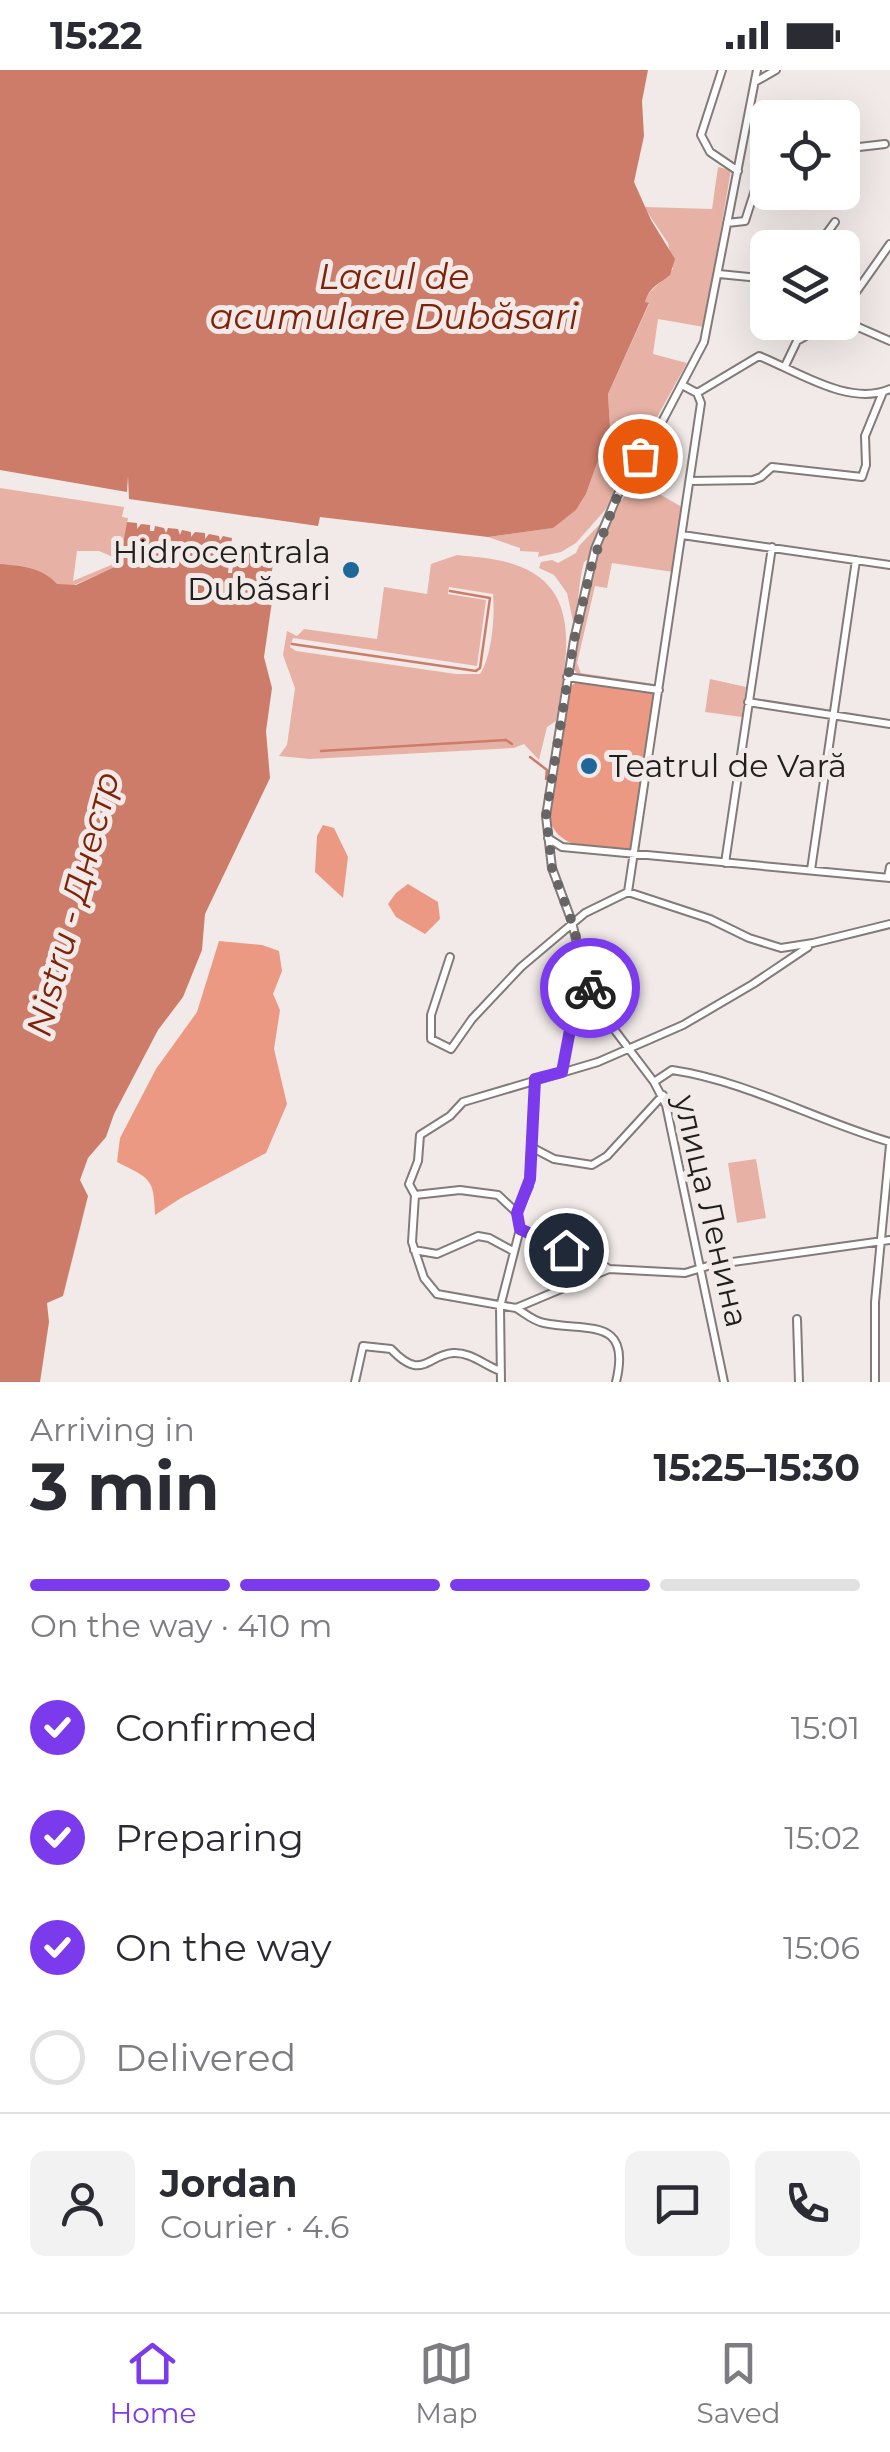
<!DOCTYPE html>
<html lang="en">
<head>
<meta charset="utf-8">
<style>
	body { margin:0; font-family:Montserrat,sans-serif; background:#f2f2f3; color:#2b2b33; height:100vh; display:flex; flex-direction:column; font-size:38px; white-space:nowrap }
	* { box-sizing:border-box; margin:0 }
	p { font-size:32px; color:#7c7c81 }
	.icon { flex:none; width:55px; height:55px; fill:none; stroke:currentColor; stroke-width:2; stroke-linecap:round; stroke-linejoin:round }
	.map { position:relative; height:1312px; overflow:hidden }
	.drawer { display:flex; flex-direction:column; background:#fff; flex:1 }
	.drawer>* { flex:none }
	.tools { position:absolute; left:750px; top:30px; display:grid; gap:20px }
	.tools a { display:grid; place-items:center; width:110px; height:110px; border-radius:15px; background:#fff; box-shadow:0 10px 40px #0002; font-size:50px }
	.pin { position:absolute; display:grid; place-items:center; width:85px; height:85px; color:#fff; margin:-42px; border:5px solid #fff; border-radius:50%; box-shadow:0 2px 10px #0007 }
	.courier { position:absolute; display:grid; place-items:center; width:100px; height:100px; margin:-50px; border:8px solid #7c3aed; border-radius:50%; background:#fff; color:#222; box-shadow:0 2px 12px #0007 }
	.headline em { font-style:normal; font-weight:700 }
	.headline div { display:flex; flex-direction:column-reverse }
	.headline { display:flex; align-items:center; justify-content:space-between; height:170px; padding:0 30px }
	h1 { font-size:65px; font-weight:700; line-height:75px }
	.bar { display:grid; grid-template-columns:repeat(4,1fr); gap:15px 10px; align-content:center; height:120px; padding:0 30px }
	.bar i { height:12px; border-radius:8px; background:#e1e1e2 }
	.bar .on { background:#7c3aed }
	.bar p { grid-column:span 4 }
	.line { display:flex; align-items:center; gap:25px; padding:0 30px; border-top:2px solid #e1e1e2 }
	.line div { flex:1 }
	.round { display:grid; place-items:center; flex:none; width:105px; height:105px; border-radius:15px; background:#f2f2f3 }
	ol { padding:0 30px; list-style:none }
	li { display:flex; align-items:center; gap:30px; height:110px }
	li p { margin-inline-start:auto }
	li .icon { padding:10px; border-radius:50%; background:#7c3aed; color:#fff; stroke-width:4 }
	li:last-child { color:#7c7c81 }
	li i { width:55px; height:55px; border:5px solid #e1e1e2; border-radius:50% }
	.status { display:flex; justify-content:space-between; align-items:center; height:70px; padding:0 50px; background:#fff; direction:ltr }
	.status svg { height:28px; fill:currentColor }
	.tabs { display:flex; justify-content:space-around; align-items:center; height:140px; border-top:2px solid #e1e1e2; background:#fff; font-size:28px; color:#7c7c81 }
	.tabs a { display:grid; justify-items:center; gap:5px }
	.tabs .on { color:#7c3aed }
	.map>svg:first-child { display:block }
	.green { fill:#e7b2a5; fill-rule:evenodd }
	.forest { fill:#ec9984 }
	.water { fill:#cd7c69 }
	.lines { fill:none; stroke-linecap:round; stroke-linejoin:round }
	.stream { stroke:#cd7c69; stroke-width:2.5 }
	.minor-casing { stroke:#827b7a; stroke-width:10 }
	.minor { stroke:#fff; stroke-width:6 }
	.done { stroke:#6a6565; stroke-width:10; stroke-dasharray:0 18 }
	.route { stroke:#7c3aed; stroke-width:12 }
	.poi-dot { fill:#1f679b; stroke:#f1eae8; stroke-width:4 }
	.labels { text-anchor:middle; stroke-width:10; stroke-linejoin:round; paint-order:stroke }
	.poi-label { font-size:32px; fill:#211e1e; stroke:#f1eae8; text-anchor:end }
	.street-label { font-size:32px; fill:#211e1e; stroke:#f1eae8 }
	.water-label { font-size:35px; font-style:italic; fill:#812108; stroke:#f1eae8 }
</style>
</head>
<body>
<div class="status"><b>15:22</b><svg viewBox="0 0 49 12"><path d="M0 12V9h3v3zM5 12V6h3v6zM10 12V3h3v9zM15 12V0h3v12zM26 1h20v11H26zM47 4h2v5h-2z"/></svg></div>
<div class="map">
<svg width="890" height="1312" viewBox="0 0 890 1312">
	<rect width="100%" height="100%" fill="#f1eae8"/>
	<!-- green -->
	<path class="green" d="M718 97 731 100 704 257 658 249 653 284 687 293 606 439 576 473 561 482 538 487 539 482 520 481V478L488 467 552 458 576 440 586 424 610 357 608 324 649 234 644 232 646 226 673 199 668 173 644 137 712 139Z
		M0 418 124 437 122 447 128 448 119 496 74 515 0 956ZM77 481H99L113 487 111 495 73 511Z
		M661 425 682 437 673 502 612 493 607 518 595 516 577 593 581 603 654 614 652 617 579 606 571 596C582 548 590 462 624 427Z
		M602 452 590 488 584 492C578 514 579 533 574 556L567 523 554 505 539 498 541 492 552 490 558 493 576 483 579 476Z
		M457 485C475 487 495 488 513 494 587 517 565 594 556 651L547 657 539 690 524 674 514 678 310 689 279 686 287 675 295 618 283 585 287 561 297 566 304 559 377 569 384 517 427 524 431 494ZM449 517 493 524C495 546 492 586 480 604H456L296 581 290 577 293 568 477 596 486 530 448 524Z
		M710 609 746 617 742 647 705 642Z
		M756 1089 766 1148 737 1153 728 1093Z"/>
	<!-- forest -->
	<path class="forest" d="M577 612 650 622 655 627 634 777 630 780C601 777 561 783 550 751L569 617Z
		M323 755 334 758 348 787 343 828 315 802 317 766Z
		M408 814 438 832 440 849 425 864 396 847 388 834 396 823Z
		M219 871 262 875 279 881 282 901 273 924 280 940 274 979 287 1034 266 1083 181 1128 155 1145C154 1107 150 1109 117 1092L120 1068 156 999 197 942Z"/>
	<!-- water -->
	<path class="water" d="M0 0H648L642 31 644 66 634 112 651 150 675 189 670 205C660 213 648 218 645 232L649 233 608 324 610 357 586 424 576 440 553 458 488 467 320 447 318 456 129 429 128 406 127 422 0 400Z
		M127 452 137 453V459L141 454 150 455V461H154L155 456 164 458 166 463 168 458 178 459 180 465 182 460 191 462V467L195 462 205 463V469L209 464 219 466 220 471 223 466 232 468 228 503H232L235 480 274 486 270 516 274 517 264 587 272 618 266 661 270 708 205 844 202 880 183 927 158 960 114 1044 106 1067 88 1088 80 1110 88 1126 63 1226 47 1233 49 1252 40 1312H0V494C21 496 42 497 57 514L76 515 119 495Z"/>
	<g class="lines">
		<!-- stream -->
		<path class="stream" d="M292 574 476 601 480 598 490 528 450 521
			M321 681 506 670 512 674
			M530 687 547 700 546 709"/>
		<!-- minor casing -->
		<g class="minor-casing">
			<path id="minor" d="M722 0 701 65 710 82 738 101
				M755 12 776 0
				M842 79 885 74
				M727 153 745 151 755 120 768 108
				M816 178 835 152
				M719 204 768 209
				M842 242 890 174
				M842 250 890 271
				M785 296 797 271 831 252
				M697 323 759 286C797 301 849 337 890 319
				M690 411 753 410 761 407 772 397 862 407 866 395 865 366 883 322
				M682 465 890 495
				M567 607 659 620
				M748 632 890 654
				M548 768 562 777 890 808
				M725 793 772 477
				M811 800 856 490
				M888 807 890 797
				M628 822 701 333 697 323 682 315
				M450 887 431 945V969L451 979 472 949 521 897 585 843 628 822 710 849 749 868 781 878 813 873 890 854
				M562 1002 570 960 604 946
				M654 1012 672 1000C747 1011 817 1051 890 1072
				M533 1078 554 1089 592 1095 607 1086 663 1025
				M415 1125 409 1114 418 1091 420 1065 450 1046 463 1032 598 992 683 955 753 914 808 877
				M415 1125 412 1172 424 1208 437 1224 516 1238 609 1199
				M415 1125 460 1120 498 1125 517 1143
				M520 1159 593 1188 609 1199 685 1203 711 1195 890 1170
				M414 1180 437 1184 478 1166 489 1168 513 1181
				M516 1238C526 1244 533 1251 544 1253 587 1262 632 1246 616 1312
				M797 1249 799 1312
				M355 1312 363 1276 391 1279C422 1312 427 1285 453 1283 470 1282 483 1294 498 1300
				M501 1312 500 1237 520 1159 517 1143 529 1116 535 1009
				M724 1312 666 1035 654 1012 604 946 585 908 572 852 552 798 546 746 574 570 595 479 618 424 663 350 704 272 757 0
				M875 1312V1232L890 1075"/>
		</g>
		<!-- minor -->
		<use href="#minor" class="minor"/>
	</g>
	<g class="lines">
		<!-- done -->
		<path class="done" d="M590 918 572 852 552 798 546 746 574 570 592 494 618 424 640 386"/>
		<!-- route -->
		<path class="route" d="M566 1180 520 1159 517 1143 530 1109 535 1009 562 1002 570 960 604 946 590 918"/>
	</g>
	<!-- markers -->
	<g class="poi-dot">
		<circle cx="351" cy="500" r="10"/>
		<circle cx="589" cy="696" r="10"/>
	</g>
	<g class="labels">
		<!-- poi labels -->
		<g class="poi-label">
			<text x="331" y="493">Hidrocentrala<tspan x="331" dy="37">Dubăsari</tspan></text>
			<text x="609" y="707" text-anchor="start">Teatrul de Vară</text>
		</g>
		<!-- street labels -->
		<g class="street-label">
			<text transform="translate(711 1141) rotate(77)" y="11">улица Ленина</text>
		</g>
		<!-- water labels -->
		<g class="water-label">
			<text x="394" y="219">Lacul de<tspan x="394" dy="40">acumulare Dubăsari</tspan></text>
			<text transform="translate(73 834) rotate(-75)" y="12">Nistru - Днестр</text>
		</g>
	</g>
</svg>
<div class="tools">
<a><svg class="icon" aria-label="locate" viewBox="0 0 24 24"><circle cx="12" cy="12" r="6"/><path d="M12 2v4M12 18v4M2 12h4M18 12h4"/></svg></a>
<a><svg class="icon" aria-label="layers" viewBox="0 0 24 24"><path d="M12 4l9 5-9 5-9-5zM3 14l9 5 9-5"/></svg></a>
</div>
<div class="pin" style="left:640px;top:386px;background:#ea580c"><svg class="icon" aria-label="bag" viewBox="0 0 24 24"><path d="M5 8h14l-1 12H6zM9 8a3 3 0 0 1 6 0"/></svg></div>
<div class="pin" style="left:566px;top:1180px;background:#1f2937"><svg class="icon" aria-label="home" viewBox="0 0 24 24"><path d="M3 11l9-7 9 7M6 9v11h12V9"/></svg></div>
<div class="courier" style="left:590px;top:918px"><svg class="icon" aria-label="bike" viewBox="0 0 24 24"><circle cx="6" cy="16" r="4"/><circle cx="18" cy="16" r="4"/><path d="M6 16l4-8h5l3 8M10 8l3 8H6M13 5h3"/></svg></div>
</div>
<section class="drawer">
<div class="headline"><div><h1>3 min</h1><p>Arriving in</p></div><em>15:25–15:30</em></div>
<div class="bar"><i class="on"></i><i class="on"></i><i class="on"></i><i></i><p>On the way · 410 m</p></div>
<ol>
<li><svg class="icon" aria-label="check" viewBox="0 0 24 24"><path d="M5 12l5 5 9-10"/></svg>Confirmed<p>15:01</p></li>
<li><svg class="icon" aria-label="check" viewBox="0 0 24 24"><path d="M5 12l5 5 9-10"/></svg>Preparing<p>15:02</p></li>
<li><svg class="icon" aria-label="check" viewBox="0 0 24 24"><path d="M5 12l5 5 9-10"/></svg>On the way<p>15:06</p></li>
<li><i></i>Delivered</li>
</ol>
<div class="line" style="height:180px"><a class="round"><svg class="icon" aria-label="person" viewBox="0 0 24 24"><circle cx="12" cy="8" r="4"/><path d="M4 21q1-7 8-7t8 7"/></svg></a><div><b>Jordan</b><p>Courier · 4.6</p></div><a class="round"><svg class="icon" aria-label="chat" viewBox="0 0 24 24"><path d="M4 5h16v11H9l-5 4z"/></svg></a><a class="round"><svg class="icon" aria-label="phone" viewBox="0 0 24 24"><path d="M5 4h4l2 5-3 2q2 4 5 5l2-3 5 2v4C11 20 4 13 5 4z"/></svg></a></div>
</section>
<nav class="tabs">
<a class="on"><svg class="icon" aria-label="home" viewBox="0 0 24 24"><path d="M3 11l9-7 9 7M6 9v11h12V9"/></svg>Home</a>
<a><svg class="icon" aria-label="map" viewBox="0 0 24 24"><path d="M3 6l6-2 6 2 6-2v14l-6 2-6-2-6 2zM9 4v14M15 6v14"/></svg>Map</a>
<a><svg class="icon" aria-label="saved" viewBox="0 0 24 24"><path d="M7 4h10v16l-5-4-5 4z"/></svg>Saved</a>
</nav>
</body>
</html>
